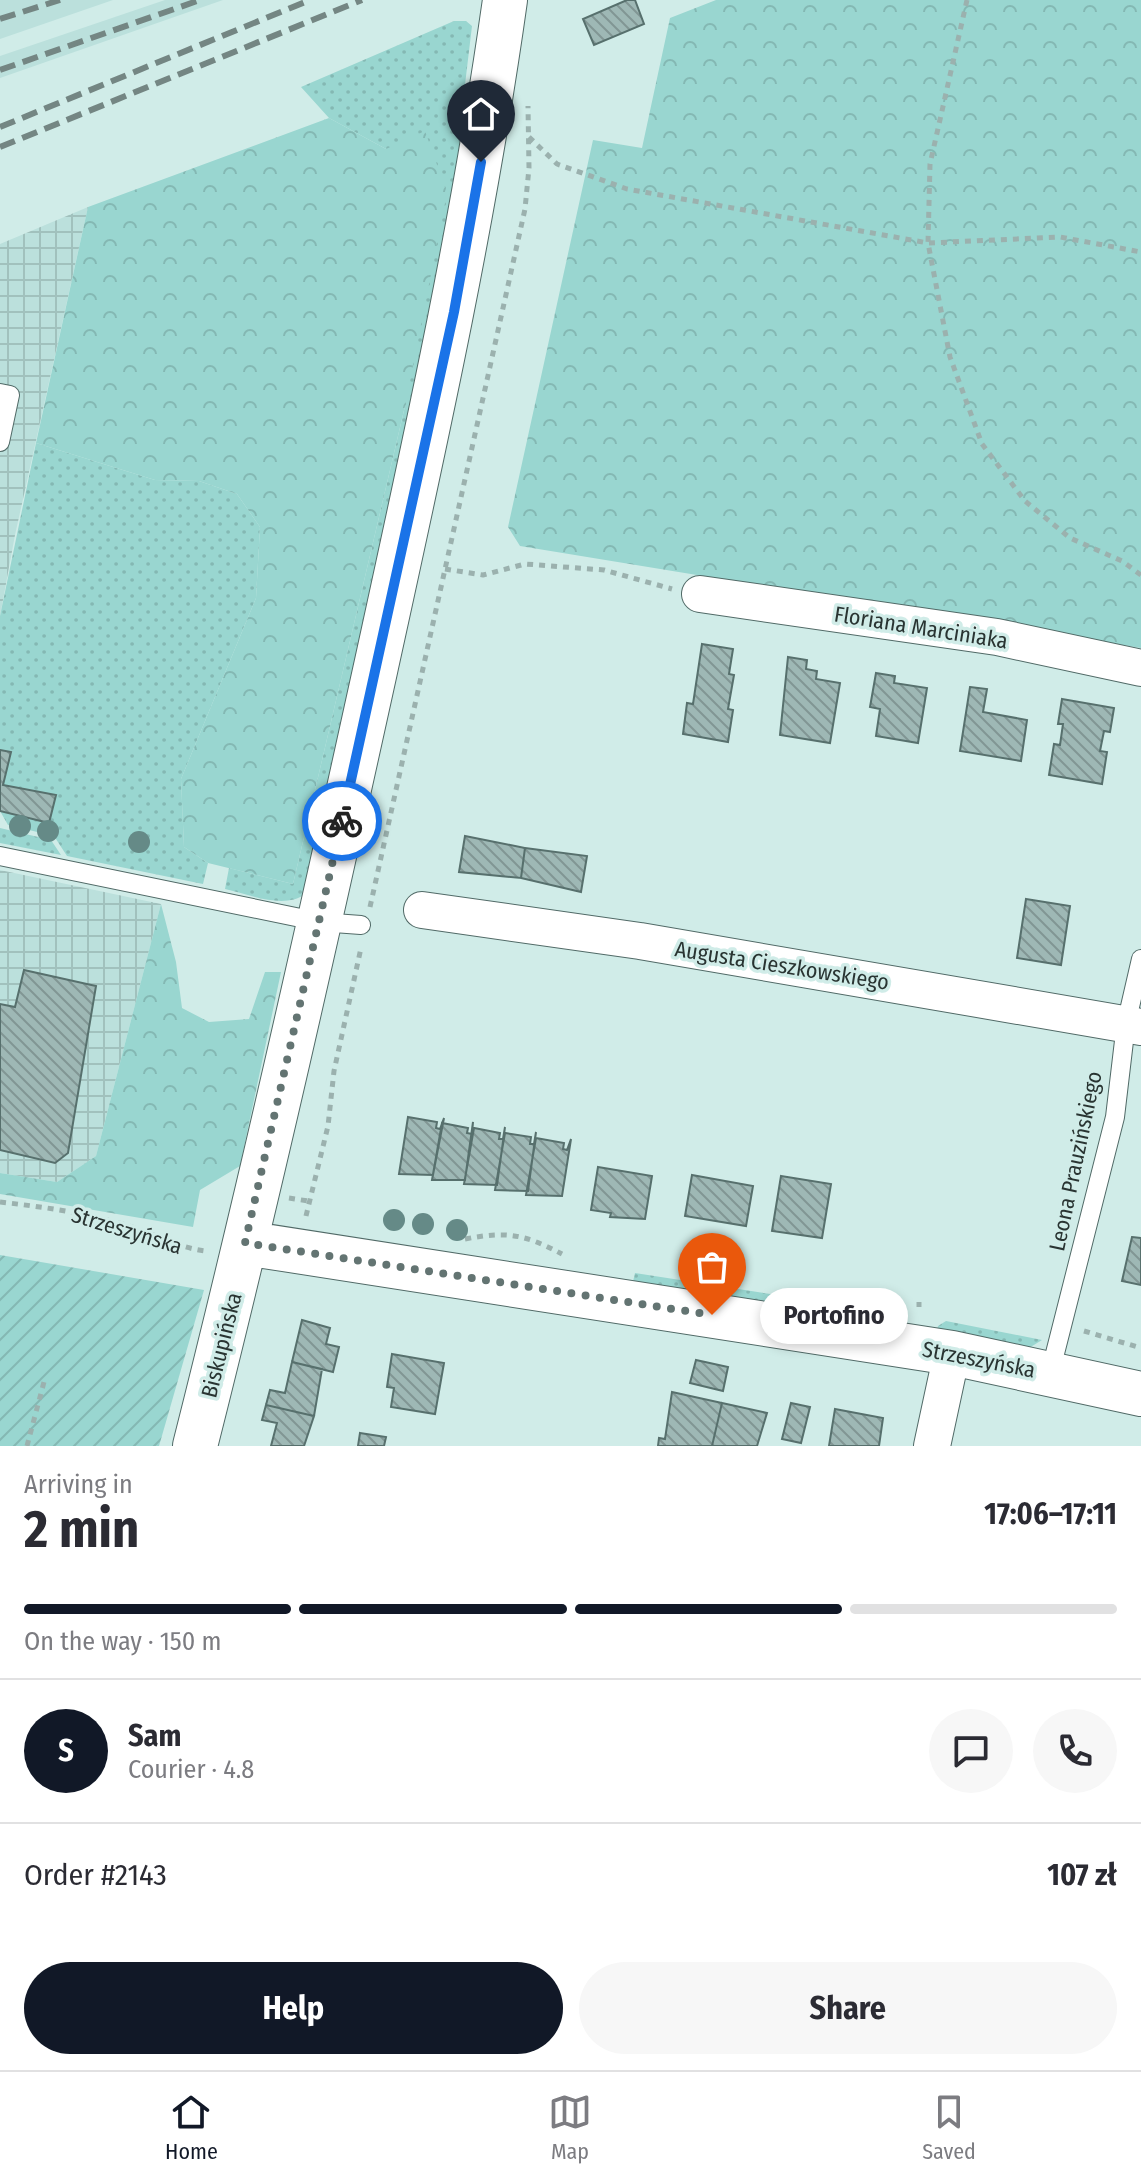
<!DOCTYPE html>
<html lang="en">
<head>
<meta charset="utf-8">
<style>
	body { margin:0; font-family:"Fira Sans Condensed",sans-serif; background:#f7f7f7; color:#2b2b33; height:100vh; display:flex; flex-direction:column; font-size:30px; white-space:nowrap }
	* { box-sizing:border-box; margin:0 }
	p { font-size:26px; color:#7c7c81 }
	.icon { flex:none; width:44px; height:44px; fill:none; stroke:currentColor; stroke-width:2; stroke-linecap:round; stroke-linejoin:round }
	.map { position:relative; height:1446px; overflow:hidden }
	.side { display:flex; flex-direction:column; background:#fff; flex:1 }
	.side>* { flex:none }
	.pin { position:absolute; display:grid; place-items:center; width:68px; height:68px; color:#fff; margin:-82px -34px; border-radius:50% 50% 50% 0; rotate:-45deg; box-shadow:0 0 8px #0007 }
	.pin .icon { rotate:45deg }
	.courier { position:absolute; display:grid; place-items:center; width:80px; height:80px; margin:-40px; border:6px solid #1a73e8; border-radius:50%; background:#fff; color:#222; box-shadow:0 2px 10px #0007 }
	.bubble { position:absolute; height:56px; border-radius:28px; background:#fff; box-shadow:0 4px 12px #0003; font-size:26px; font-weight:700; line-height:56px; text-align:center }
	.headline em { font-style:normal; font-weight:700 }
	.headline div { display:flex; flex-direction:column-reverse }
	.headline { display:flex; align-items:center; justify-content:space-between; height:136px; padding:0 24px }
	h1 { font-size:52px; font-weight:700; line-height:60px }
	.bar { display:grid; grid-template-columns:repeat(4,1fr); gap:12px 8px; align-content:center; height:96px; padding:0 24px }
	.bar i { height:10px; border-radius:6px; background:#e1e1e2 }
	.bar .on { background:#111827 }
	.bar p { grid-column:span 4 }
	.line { display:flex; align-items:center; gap:20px; padding:0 24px; border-top:2px solid #e1e1e2 }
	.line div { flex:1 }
	.round { display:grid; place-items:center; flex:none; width:84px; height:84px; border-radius:42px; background:#f7f7f7 }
	.cta { display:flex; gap:16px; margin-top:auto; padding:16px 24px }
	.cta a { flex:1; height:92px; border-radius:48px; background:#111827; color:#fff; font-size:32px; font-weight:700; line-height:92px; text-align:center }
	.cta a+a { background:#f7f7f7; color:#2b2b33 }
	.menu { display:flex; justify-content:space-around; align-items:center; height:112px; border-top:2px solid #e1e1e2; background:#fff; font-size:22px; color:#7c7c81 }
	.menu a { display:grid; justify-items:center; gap:4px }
	.menu .on { color:#111827 }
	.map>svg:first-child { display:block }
	.built { fill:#bbe0dc }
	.industrial { fill:url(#industrial-grid) }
	.grass { fill:url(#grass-dots) }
	.forest { fill:url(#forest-crowns) }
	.garden { fill:url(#garden-furrows) }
	.building { fill:url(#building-back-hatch); stroke:#57706d; stroke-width:2 }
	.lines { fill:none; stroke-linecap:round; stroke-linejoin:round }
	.service-casing { stroke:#516a67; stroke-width:20 }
	.minor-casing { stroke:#516a67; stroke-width:38 }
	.tertiary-casing { stroke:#516a67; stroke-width:46 }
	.path { stroke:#9bb1ae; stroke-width:5; stroke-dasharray:6 6; stroke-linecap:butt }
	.service { stroke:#fff; stroke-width:18 }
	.minor { stroke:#fff; stroke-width:36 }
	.tertiary { stroke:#fff; stroke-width:44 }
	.rail { stroke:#748683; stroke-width:6; stroke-dasharray:16 8; stroke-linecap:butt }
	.tree { fill:#658a87 }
	.done { stroke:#637472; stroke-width:8; stroke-dasharray:0 14.4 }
	.route { stroke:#1a73e8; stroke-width:10 }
	.labels { text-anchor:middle; stroke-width:7; stroke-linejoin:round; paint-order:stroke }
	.street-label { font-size:22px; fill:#293432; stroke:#d0ece8 }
</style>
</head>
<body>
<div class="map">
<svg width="1141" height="1446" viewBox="0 0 1141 1446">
	<defs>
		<pattern id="industrial-grid" width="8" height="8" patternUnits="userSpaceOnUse" patternTransform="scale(2)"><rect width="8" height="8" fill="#bbe0dc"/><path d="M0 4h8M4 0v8" fill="none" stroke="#a1c1bd"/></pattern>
		<pattern id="grass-dots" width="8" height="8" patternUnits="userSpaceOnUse" patternTransform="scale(2)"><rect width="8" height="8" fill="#99d6d0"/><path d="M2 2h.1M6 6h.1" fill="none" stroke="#84b8b3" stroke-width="1.8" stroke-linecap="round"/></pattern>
		<pattern id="forest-crowns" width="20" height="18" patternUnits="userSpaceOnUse" patternTransform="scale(2)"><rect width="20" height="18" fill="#99d6d0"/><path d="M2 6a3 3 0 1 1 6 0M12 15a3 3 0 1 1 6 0" fill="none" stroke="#84b8b3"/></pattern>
		<pattern id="garden-furrows" width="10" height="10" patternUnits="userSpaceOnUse" patternTransform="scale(2)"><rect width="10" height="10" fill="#99d6d0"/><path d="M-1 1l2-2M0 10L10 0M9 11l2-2" fill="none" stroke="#84b8b3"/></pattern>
		<pattern id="building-back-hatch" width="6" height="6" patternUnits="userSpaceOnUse" patternTransform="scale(2)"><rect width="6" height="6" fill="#9eb8b5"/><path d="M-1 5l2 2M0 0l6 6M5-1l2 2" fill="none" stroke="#819694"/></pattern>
	</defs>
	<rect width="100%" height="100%" fill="#d0ece8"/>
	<!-- built -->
	<path class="built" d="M0 0H113L0 39Z
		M165 0H223L0 78V56Z"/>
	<!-- industrial -->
	<path class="industrial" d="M88 207 15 535 0 616V244Z
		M0 870 161 904 96 1156 57 1182 0 1173Z"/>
	<!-- grass -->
	<path class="grass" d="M454 21H466L472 26 464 93 475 96 458 213 305 894C284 910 248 894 225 889L229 868 293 884 405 406 386 149 329 118 301 87Z
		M36 443 155 480 199 481 237 494 260 527 256 598 181 779 184 847 208 863 203 884 67 856 54 836 8 825 0 811V616Z
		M0 828 51 840 61 855 0 843Z
		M635 1273 906 1315 907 1329 632 1286Z
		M946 1321 1042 1340 1029 1348 936 1333 938 1326Z"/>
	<!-- forest -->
	<path class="forest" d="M716 0H1141V648L520 546 508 527 593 140 642 148 670 18Z
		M329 118 386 149 425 131 447 193 405 406 293 884 208 863 184 847 181 779 256 598 260 527 237 494 199 481 155 480 36 443 88 207Z
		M161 904 176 962 182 1008 209 1022 249 1019 265 972H281L240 1166 200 1190 193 1227 0 1194V1173L57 1182 96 1156Z"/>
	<!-- garden -->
	<path class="garden" d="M0 1255 204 1290 159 1446H0Z"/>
	<!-- building -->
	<path class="building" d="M627 0H635L644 24 594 45 583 19Z
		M702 644 733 649 729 674 734 675 728 709 733 710 728 742 683 734 687 703 693 704Z
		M788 657 807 660 806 669 817 671 816 679 840 683 830 743 780 735Z
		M876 673 895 676 894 683 927 688 918 743 876 736 880 709 870 707Z
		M970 687 987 689 983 712 1027 720 1021 761 960 751Z
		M1062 699 1114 708 1110 732 1104 731 1100 751 1107 752 1102 784 1049 775 1054 744 1060 745 1063 724H1058Z
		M0 750 11 752 3 785 56 795 49 823 0 811Z
		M465 836 525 848 521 878 459 872Z
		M525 848 587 856 581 892 521 878Z
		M1026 899 1070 906 1061 965 1017 958Z
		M24 970 96 986 68 1153 55 1163 0 1150V1004L15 1007Z
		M408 1117 437 1122 436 1128 440 1129 444 1118 433 1175 399 1174Z
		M473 1122 465 1180H432L442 1123 468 1128 467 1133 472 1134Z
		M505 1127 497 1185 464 1184 474 1128 500 1133 499 1139H503Z
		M536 1132 528 1191 495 1190 505 1133 531 1137 530 1144H534Z
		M536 1138 564 1143 563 1149 567 1150 571 1139 562 1196 526 1195Z
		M598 1167 652 1176 645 1219 610 1217 611 1213 591 1210Z
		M692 1175 753 1186 746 1226 685 1216Z
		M781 1176 831 1184 822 1238 772 1231Z
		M1132 1237 1141 1238V1285L1122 1281Z
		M302 1320 330 1328 326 1344 339 1347 333 1372 292 1362Z
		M392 1354 444 1363 435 1414 391 1407 394 1388 387 1387Z
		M696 1360 728 1367 723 1391 690 1383Z
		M292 1362 322 1369 314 1416 266 1405 270 1390 285 1393Z
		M672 1392 722 1403 712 1446H658L659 1438 665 1439Z
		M722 1403 767 1413 757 1446H712Z
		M791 1403 810 1407 801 1443 782 1439Z
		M266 1405 314 1416 304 1446H271L277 1423 262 1420Z
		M835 1409 883 1418 879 1446H829Z
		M360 1433 386 1437 384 1446H358Z"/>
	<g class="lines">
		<!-- service casing -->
		<g class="service-casing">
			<path id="service" d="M0 393 10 395 0 442
				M0 856 320 922 361 925
				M1050 1373 1115 1117 1126 1024 1141 959"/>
		</g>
		<!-- minor casing -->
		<g class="minor-casing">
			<path id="minor" d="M700 594 997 637 1141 668
				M422 910 640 941 1141 1027
				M932 1446 952 1353"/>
		</g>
		<!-- tertiary casing -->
		<g class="tertiary-casing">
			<path id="tertiary" d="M245 1243 952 1353 1141 1394
				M195 1446C260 1189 318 930 375 671 424 447 473 228 505 0"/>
		</g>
		<!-- path -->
		<path class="path" d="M967 0 930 164 928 243 950 357 982 444 1025 501 1070 538 1122 561 1141 575
			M529 137 557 164 627 189 928 243 1060 237 1141 252
			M445 569 483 575 525 564 604 570 672 589
			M370 907 525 209 529 168 528 106
			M289 1198 308 1201
			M0 1202C44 1207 87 1213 129 1226 156 1234 178 1248 206 1251
			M306 1216 328 1126 334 1071 361 948
			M465 1239C507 1231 524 1234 562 1254
			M919 1307V1302
			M1084 1331 1141 1348
			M27 1446 44 1382"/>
		<!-- service -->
		<use href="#service" class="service"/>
		<!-- minor -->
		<use href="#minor" class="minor"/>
		<!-- tertiary -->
		<use href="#tertiary" class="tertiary"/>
		<!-- rail -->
		<path class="rail" d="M0 19 60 0
			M0 70 200 0
			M0 127 310 0
			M0 147 362 0"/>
	</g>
	<!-- trees -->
	<g class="tree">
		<circle cx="20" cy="826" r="11"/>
		<circle cx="48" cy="831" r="11"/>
		<circle cx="139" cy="842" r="11"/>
		<circle cx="394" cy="1220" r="11"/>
		<circle cx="423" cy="1224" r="11"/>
		<circle cx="457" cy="1230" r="11"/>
	</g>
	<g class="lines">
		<!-- done -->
		<path class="done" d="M342 821 245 1243 712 1315"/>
		<!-- route -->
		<path class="route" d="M342 821 454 312 481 162"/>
	</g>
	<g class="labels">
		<!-- street labels -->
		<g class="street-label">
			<text transform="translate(921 627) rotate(9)" y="8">Floriana Marciniaka</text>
			<text transform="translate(782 965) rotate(9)" y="8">Augusta Cieszkowskiego</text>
			<text transform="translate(1075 1161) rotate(-78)" y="8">Leona Prauzińskiego</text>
			<text transform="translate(127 1230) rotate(17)" y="8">Strzeszyńska</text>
			<text transform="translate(221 1345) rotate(-76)" y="8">Biskupińska</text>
			<text transform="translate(979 1359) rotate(11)" y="8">Strzeszyńska</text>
		</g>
	</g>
</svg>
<div class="pin" style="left:712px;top:1315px;background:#ea580c"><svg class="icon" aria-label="bag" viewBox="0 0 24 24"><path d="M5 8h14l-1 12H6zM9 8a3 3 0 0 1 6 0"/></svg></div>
<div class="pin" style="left:481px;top:162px;background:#1f2937"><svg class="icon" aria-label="home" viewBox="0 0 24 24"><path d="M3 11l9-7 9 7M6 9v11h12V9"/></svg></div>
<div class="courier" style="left:342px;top:821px"><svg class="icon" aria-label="bike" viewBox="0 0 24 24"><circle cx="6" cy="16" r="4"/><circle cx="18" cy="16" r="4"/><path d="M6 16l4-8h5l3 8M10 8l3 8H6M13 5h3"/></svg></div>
<div class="bubble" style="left:760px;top:1288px;width:148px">Portofino</div>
</div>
<section class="side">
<div class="headline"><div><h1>2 min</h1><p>Arriving in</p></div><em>17:06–17:11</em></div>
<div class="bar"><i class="on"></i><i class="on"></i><i class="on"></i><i></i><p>On the way · 150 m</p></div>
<div class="line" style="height:144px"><b class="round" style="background:#111827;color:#fff">S</b><div><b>Sam</b><p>Courier · 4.8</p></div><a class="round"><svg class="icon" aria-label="chat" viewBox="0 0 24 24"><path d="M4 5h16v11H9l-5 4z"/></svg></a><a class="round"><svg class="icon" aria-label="phone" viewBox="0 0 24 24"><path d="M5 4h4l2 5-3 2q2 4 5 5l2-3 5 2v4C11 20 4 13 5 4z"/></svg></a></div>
<div class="line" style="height:104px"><div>Order #2143</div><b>107 zł</b></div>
<div class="cta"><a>Help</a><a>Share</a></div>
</section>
<nav class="menu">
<a class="on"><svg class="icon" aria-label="home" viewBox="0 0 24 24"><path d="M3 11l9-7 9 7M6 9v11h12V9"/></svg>Home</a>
<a><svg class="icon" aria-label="map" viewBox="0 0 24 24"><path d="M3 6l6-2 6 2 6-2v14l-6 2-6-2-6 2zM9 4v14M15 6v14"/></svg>Map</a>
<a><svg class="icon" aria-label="saved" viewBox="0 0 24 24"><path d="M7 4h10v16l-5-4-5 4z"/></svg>Saved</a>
</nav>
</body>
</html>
